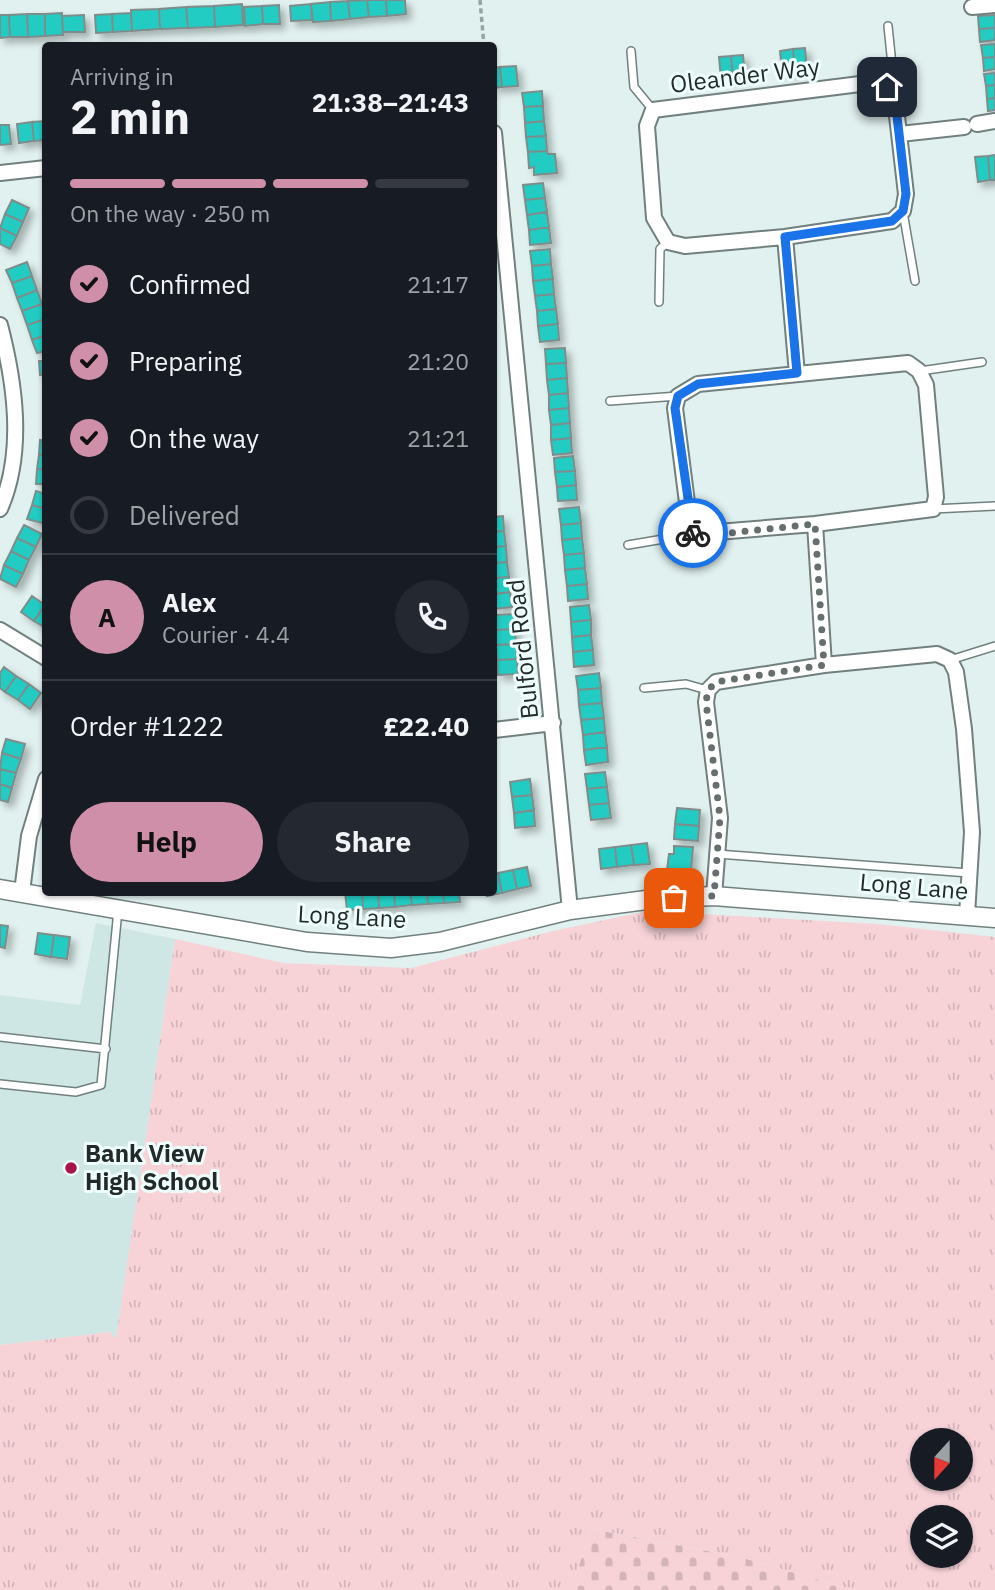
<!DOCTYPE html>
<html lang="en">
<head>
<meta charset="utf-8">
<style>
	body { margin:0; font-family:"IBM Plex Sans",sans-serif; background:#242831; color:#f1f3f6; height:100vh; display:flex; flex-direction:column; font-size:26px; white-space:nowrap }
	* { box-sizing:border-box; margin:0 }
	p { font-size:23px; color:#9ea1a6 }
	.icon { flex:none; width:38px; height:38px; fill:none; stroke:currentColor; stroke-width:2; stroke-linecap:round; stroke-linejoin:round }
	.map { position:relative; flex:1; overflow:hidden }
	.side { position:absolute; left:42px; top:42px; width:455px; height:854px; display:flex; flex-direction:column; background:#171b24; border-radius:7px; box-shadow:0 2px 5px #0004 }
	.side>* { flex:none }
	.needle { width:46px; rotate:201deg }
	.tools { position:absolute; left:910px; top:1428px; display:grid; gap:14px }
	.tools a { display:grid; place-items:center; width:63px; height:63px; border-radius:50%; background:#171b24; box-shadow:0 2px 5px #0004; font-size:35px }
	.pin { position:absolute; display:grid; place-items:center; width:60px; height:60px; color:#fff; margin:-30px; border-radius:14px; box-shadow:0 4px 10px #0006 }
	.courier { position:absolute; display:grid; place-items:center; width:70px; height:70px; margin:-35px; border:5px solid #1a73e8; border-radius:50%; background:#fff; color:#222; box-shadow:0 2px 9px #0007 }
	.headline em { font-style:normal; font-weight:700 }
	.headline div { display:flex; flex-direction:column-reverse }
	.headline { display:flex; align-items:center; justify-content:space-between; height:119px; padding:0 28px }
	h1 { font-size:46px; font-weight:700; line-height:52px }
	.bar { display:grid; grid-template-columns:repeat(4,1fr); gap:10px 7px; align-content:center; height:84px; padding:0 28px }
	.bar i { height:9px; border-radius:5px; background:#363941 }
	.bar .current { background:#d08fa9 }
	.bar p { grid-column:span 4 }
	.line { display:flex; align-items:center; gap:18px; padding:0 28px; border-top:2px solid #363941 }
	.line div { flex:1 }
	.round { display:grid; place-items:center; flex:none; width:74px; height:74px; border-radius:37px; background:#242831 }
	ol { padding:0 28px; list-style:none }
	li { display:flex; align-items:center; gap:21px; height:77px }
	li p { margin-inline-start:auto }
	li .icon { padding:7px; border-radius:50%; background:#d08fa9; color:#111; stroke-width:4 }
	li:last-child { color:#9ea1a6 }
	li i { width:38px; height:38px; border:4px solid #363941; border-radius:50% }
	.cta { display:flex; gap:14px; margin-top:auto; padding:14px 28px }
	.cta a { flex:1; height:80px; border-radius:42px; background:#d08fa9; color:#111; font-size:28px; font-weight:700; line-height:80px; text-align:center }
	.cta a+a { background:#242831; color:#f1f3f6 }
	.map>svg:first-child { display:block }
	.built { fill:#cee7e4 }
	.cemetery { fill:url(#cemetery-stones) }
	.park { fill:url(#park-tufts); fill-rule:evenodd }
	.building { fill:#23ccc3; stroke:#7e8d8b; stroke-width:2; filter:url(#shadow) }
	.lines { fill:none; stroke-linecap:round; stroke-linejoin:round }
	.service-casing { stroke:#71807e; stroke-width:10 }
	.minor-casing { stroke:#71807e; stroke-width:18 }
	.tertiary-casing { stroke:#71807e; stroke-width:21 }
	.path { stroke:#96a2a0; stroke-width:3.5; stroke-dasharray:5 3.5; stroke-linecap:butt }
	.service { stroke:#fff; stroke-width:7 }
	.minor { stroke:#fff; stroke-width:14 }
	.tertiary { stroke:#fff; stroke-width:18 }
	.done { stroke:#666f6e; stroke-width:7; stroke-dasharray:0 12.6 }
	.route { stroke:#1a73e8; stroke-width:9 }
	.poi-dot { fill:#a8144a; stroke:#eefefc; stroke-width:2.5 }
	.labels { text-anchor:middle; stroke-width:6; stroke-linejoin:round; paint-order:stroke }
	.street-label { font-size:24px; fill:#232928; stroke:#eefefc }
	.poi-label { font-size:24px; font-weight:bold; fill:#232928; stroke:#eefefc; text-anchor:start }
</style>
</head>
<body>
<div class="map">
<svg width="995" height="1590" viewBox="0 0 995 1590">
	<defs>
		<pattern id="cemetery-stones" width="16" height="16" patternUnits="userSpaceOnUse" patternTransform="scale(1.75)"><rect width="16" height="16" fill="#f7d3d8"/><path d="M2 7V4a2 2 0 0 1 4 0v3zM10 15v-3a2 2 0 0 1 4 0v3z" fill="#d3b5b9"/></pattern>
		<pattern id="park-tufts" width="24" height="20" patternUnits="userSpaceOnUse" patternTransform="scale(1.75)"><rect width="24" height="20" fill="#f7d3d8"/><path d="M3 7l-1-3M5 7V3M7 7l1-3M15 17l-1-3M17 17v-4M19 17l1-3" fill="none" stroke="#d3b5b9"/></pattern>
		<filter id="shadow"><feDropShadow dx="5" dy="5" stdDeviation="3.5" flood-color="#0004"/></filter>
	</defs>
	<rect width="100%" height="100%" fill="#e1f1ef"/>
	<!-- built -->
	<path class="built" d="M96 923 175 939 116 1340 109 1332 0 1345V995L80 1005Z"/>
	<!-- cemetery -->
	<path class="cemetery" d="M592 1529 740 1557 854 1590H570Z"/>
	<!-- park -->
	<path class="park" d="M648 911 877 924 995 937V1590H854L740 1557 592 1529 570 1590H0V1345L110 1332 116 1339 175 939 284 963 411 968 553 931ZM922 1440H961V1479H922ZM922 1517H961V1556H922Z"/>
	<!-- building -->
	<path class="building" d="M367 0 369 17 350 19 348 1Z
		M367 0H386L387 16 369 17Z
		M386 0H405L406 14 387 16Z
		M348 1 350 19 331 21 330 2Z
		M330 2 331 21 313 22 311 4Z
		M242 4 243 25 215 27 214 6Z
		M311 4 312 20 291 21 290 6Z
		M279 5 280 24H263L262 6Z
		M214 6 215 27 188 28 186 7Z
		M262 6 263 24 245 26 244 7Z
		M186 7 188 28 160 29 159 9Z
		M159 9 160 29 132 31 131 10Z
		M62 13 63 35 45 36V14Z
		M131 13 132 31 113 32 112 14Z
		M27 14 28 37H10L9 15Z
		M27 14H45V36L28 37Z
		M112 14 113 32 96 33 95 15Z
		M0 15H9L10 37 0 38Z
		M84 15 85 32H63L62 16Z
		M995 15V28L979 29 978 16Z
		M995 28V40L980 42 979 29Z
		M995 44V57L983 58 981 45Z
		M805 48 807 70 795 71 793 49Z
		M793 49 795 71 782 72 780 51Z
		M743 55 745 76 733 78 731 56Z
		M731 56 733 78 721 79 719 57Z
		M995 57V69L984 71 983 58Z
		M516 66 518 86 502 87 500 67Z
		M500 67 502 87 494 88V68Z
		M995 73V85L986 86 984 74Z
		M995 85V98L987 99 986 86Z
		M542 91 543 106 524 107 522 93Z
		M995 98V110L988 111 987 99Z
		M543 106 544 121 525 123 524 107Z
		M46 121V140L34 141 32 122Z
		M544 121 546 136 526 137 525 123Z
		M32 122 34 141 19 143 17 124Z
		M0 125H9L11 144 0 145Z
		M546 136 547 151 528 152 526 137Z
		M547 151 548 154H555L557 173 534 175V167L529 168 528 152Z
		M995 155V180H990L988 156Z
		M988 156 990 180 978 182 975 157Z
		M543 183 545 198 525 200 523 185Z
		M545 198 547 212 527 215 525 200Z
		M12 200 29 208 23 222 5 214Z
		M547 212 549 227 529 230 527 215Z
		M5 214 23 222 17 236 0 228Z
		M549 227 551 243 530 245 529 230Z
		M0 228 17 236 10 249 0 244Z
		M550 249 551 264 532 266 530 251Z
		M27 262 32 276 12 283 6 270Z
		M551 264 553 279 533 281 532 266Z
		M32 276 37 290 17 298 12 283Z
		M553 279 554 294 535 296 533 281Z
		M37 290 42 304 22 311 17 298Z
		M554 294 556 309 537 311 535 296Z
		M42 304 46 319 27 325 22 311Z
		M556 309 558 324 538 326 537 311Z
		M46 319V335L32 340 27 325Z
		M558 324 559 340 540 342 538 326Z
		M46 335V351L37 353 32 340Z
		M565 348 566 363 546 364 545 349Z
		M39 361H46V374L40 375Z
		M566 363 567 378 547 380 546 364Z
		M567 378 568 393 549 395 547 380Z
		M568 393 569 408 549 410V395Z
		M569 408 570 423 551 425 549 410Z
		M570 423 571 438 551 440V425Z
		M571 438 572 453 553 455 551 440Z
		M40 440 46 441V455H39Z
		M39 455H46V470L37 469Z
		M573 456 575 471 555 472 554 458Z
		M37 469 46 470V484H36Z
		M575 471 576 485 557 487 555 472Z
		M576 485 577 500 558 501 557 487Z
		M36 491 46 494V509L32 505Z
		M32 505 46 509V524L27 519Z
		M579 507 581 523 561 525 559 509Z
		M503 516 504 531 494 532V517Z
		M581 523 582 538 562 540 561 525Z
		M24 525 42 534 36 547 17 538Z
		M504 531 506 546 494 547V532Z
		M17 538 36 547 29 560 11 551Z
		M582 538 584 553 564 555 562 540Z
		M506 546 507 562 494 563V547Z
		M11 551 29 560 23 574 4 565Z
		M584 553 585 568 565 570 564 555Z
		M507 562 509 577 494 578V563Z
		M4 565 23 574 16 587 0 579Z
		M585 568 587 584 567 586 565 570Z
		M509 577 510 592 494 594V578Z
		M587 584 588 599 568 601 567 586Z
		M510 592 512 607 494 609V594Z
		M32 596 45 605 34 621 21 612Z
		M45 605H46V628L34 621Z
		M589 605 591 620 571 622 570 607Z
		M514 614 515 629 495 630 494 615Z
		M591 620V635L572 637 571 622Z
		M515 629 516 644 496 645 495 630Z
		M591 635 593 650 573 652 572 637Z
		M516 644 517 659 497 660 496 645Z
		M593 650 594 665 574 667 573 652Z
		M517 659 518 674 498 675 497 660Z
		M4 667 16 676 5 692 0 688V673Z
		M599 673 601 688 578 690 576 676Z
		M16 676 29 684 18 700 5 692Z
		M29 684 41 693 30 709 18 700Z
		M601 688 602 703 579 705 578 690Z
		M602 703 604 718 581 720 579 705Z
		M604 718 605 732 583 735 581 720Z
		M605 732 607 747 584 750 583 735Z
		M6 739 25 744 21 759 2 753Z
		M607 747 608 762 586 765 584 750Z
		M2 753 21 759 16 773 0 769Z
		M0 769 16 773 12 788 0 784Z
		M605 772 607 787 587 789 585 774Z
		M530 779 532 795 512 797 510 782Z
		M0 784 12 788 8 802 0 800Z
		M607 787 609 803 589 805 587 789Z
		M532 795 534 810 514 813 512 797Z
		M609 803 611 818 591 820 589 805Z
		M677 808 700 810 699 826 675 824Z
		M534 810 535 826 515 828 514 813Z
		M675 824 699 826 698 841 674 839Z
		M647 843 650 864 634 865 631 845Z
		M631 845 634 865 617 867 615 847Z
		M674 846 693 847 691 871 667 870 669 854H674Z
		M615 847 617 867 601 869 599 849Z
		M527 867 531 886 517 889 513 870Z
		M513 870 517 889 502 893 498 873Z
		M498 873 502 893 487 896 486 892H494V874Z
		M345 892H362L363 909 347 910Z
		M362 892H378L379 908 363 909Z
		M378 892H394L395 907 379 908Z
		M394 892H410L412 905 395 907Z
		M410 892H427L428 904 412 905Z
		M427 892H443L444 903 428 904Z
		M443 892H459L460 902 444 903Z
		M0 925 8 926 5 948 0 947Z
		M38 933 54 935 51 957 35 954Z
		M54 935 70 937 67 959 51 957Z"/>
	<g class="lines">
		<!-- service casing -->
		<g class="service-casing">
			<path id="service" d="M631 51 634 87 653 110
				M886 87 892 65 888 26
				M903 212 915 281
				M659 302 660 249 668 242
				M920 371 982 362
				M610 401 678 396
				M933 509 995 506
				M628 545 693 534
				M950 660 995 646
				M644 688 686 684 707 690
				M717 854 969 873
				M0 1037 106 1049
				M0 1084 76 1092 101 1085 118 910"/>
		</g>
		<!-- minor casing -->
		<g class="minor-casing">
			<path id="minor" d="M972 7 995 5
				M868 83 886 87 895 99 906 194 903 211 892 221 785 237 685 246 668 242 654 218 647 126 653 110Z
				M977 124 995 121
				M494 133 570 910
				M900 134 964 127
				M0 173 46 168
				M785 237 797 374
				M0 325C15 383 25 452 0 509
				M908 363 919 371 926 385 936 497 933 509 815 524 693 534 690 526 675 408 678 396 698 384Z
				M815 524 824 665
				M0 630 46 658
				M494 730 553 723
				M22 892 29 836 46 779
				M714 896 720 818 706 702 708 690 716 682 824 665 937 654 950 660 956 672 964 729 972 832 967 915"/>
		</g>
		<!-- tertiary casing -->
		<g class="tertiary-casing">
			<path id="tertiary" d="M0 889 307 942 391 948 440 942 570 910 654 899 714 896 995 918"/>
		</g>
		<!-- path -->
		<path class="path" d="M480 0 484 46"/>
		<!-- service -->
		<use href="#service" class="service"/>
		<!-- minor -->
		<use href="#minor" class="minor"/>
		<!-- tertiary -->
		<use href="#tertiary" class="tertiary"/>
	</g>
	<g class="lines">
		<!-- done -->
		<path class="done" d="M674 898 714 896 720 818 706 702 708 690 716 682 824 665 815 524 701 536 693 533"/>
		<!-- route -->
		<path class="route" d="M693 533 675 408 678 396 698 384 797 373 785 237 892 221 903 211 906 194 895 99 887 87"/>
	</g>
	<!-- markers -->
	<circle class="poi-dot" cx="71" cy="1168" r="7"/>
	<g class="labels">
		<!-- street labels -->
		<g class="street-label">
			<text transform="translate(745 76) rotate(-7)" y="8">Oleander Way</text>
			<text transform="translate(523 649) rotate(-96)" y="8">Bulford Road</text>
			<text transform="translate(914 887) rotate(5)" y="8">Long Lane</text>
			<text transform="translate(352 917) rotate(3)" y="8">Long Lane</text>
		</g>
		<!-- poi labels -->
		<g class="poi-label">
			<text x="85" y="1162">Bank View<tspan x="85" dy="28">High School</tspan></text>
		</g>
	</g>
</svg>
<div class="tools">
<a><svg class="needle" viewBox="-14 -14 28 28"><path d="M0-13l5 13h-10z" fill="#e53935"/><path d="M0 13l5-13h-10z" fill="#9ea1a6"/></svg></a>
<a><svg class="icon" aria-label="layers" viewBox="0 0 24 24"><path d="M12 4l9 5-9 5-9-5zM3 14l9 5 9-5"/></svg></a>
</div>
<div class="pin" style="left:674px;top:898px;background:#ea580c"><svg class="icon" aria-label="bag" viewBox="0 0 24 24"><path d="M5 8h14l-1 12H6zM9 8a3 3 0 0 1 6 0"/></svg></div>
<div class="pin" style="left:887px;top:87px;background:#1f2937"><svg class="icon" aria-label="home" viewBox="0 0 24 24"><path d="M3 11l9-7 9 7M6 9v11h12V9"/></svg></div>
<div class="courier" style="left:693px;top:533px"><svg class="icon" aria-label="bike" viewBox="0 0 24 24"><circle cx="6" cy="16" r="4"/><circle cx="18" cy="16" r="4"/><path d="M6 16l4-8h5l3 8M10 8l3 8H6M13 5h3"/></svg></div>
<section class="side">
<div class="headline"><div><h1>2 min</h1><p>Arriving in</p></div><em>21:38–21:43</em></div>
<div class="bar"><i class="current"></i><i class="current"></i><i class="current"></i><i></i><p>On the way · 250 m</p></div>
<ol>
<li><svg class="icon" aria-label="check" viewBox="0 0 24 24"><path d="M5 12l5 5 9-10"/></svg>Confirmed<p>21:17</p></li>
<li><svg class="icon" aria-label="check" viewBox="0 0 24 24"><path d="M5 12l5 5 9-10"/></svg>Preparing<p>21:20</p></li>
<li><svg class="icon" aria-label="check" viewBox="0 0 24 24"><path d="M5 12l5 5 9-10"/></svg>On the way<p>21:21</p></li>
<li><i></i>Delivered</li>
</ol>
<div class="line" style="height:126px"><b class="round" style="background:#d08fa9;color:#111">A</b><div><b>Alex</b><p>Courier · 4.4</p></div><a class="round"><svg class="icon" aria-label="phone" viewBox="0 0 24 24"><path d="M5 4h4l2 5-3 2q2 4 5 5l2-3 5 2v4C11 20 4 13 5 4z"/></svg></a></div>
<div class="line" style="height:91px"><div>Order #1222</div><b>£22.40</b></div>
<div class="cta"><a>Help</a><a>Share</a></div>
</section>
</div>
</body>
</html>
